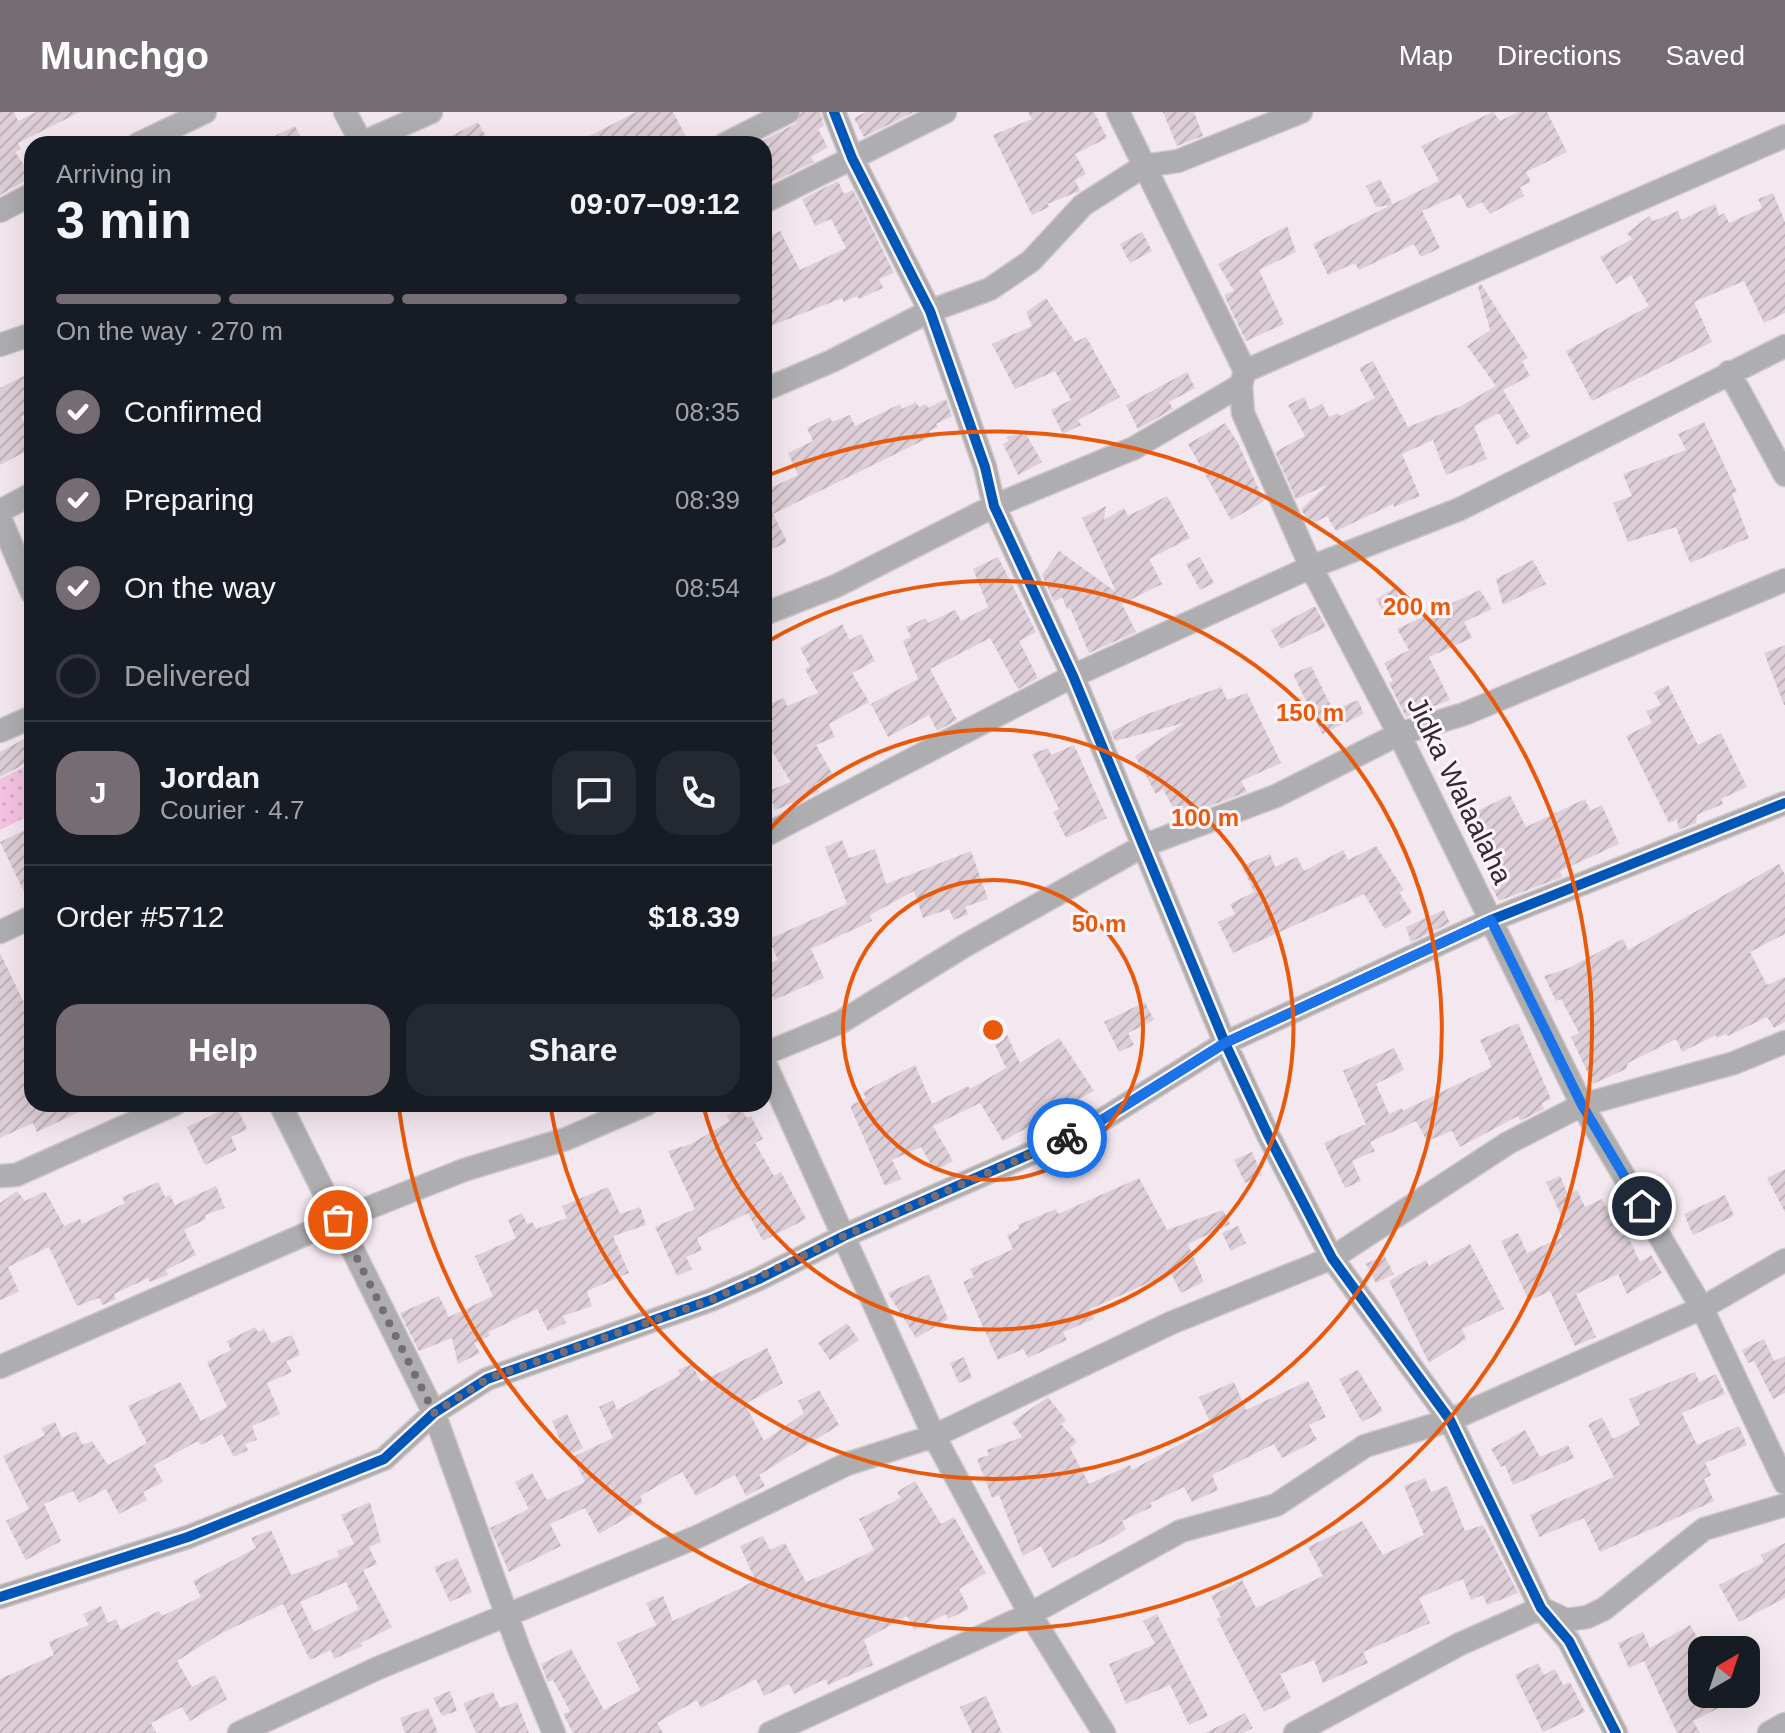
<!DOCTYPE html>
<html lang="en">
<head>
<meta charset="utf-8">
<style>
	body { margin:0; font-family:Arial,sans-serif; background:#242831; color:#f1f3f6; height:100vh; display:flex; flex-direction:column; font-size:30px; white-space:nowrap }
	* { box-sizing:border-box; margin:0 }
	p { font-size:26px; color:#9ea1a6 }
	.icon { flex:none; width:44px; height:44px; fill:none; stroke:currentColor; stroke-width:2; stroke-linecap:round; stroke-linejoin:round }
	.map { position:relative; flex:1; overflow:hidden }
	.drawer { position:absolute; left:24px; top:24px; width:748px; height:976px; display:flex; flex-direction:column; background:#171b24; border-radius:24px; box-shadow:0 8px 32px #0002 }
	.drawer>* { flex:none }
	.needle { width:52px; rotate:39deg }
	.fabs { position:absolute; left:1688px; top:1524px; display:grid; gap:16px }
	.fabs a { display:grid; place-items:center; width:72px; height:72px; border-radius:16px; background:#171b24; box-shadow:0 8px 32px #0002; font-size:40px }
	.pin { position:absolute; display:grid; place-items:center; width:68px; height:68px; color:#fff; margin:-34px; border:4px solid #fff; border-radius:50%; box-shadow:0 2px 8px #0007 }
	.courier { position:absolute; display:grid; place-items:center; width:80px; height:80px; margin:-40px; border:6px solid #1a73e8; border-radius:50%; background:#fff; color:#222; box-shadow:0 2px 10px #0007 }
	.headline em { font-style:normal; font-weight:700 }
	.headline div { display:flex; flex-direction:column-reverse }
	.headline { display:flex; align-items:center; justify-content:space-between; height:136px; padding:0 32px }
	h1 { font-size:52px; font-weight:700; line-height:60px }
	.bar { display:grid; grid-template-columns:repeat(4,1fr); gap:12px 8px; align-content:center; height:96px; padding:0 32px }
	.bar i { height:10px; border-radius:6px; background:#363941 }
	.bar .active { background:#766c73 }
	.bar p { grid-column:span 4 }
	.line { display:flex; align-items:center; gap:20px; padding:0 32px; border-top:2px solid #363941 }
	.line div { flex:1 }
	.round { display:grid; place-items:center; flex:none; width:84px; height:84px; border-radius:24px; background:#242831 }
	ol { padding:0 32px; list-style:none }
	li { display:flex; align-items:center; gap:24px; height:88px }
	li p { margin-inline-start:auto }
	li .icon { padding:8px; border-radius:50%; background:#766c73; color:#fff; stroke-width:4 }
	li:last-child { color:#9ea1a6 }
	li i { width:44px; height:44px; border:4px solid #363941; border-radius:50% }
	.button { display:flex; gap:16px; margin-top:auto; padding:16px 32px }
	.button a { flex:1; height:92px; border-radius:24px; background:#766c73; color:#fff; font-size:32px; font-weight:700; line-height:92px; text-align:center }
	.button a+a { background:#242831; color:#f1f3f6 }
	header { display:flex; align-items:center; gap:48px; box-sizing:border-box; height:112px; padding:0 40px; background:#766c73; color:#fff }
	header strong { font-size:38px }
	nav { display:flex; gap:44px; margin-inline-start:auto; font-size:28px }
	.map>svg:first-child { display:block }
	.park { fill:url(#park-dots) }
	.building { fill:url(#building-hatch); fill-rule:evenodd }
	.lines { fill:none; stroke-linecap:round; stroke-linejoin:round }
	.street-casing { stroke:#d0c7cc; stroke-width:25 }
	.street { stroke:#aeadaf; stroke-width:22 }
	.cycleway-casing { stroke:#fef5fa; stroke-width:15 }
	.cycleway { stroke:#0057b8; stroke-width:10 }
	.done { stroke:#766c73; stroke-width:8; stroke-dasharray:0 14.4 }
	.route { stroke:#1a73e8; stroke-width:10 }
	.ring { fill:none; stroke:#e8590c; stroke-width:4 }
	.labels { text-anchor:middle; stroke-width:6; stroke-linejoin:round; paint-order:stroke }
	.street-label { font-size:28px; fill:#322a2f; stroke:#fef5fa }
	.centre { fill:#e8590c; stroke:#fef5fa; stroke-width:4 }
	.ring-label { font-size:24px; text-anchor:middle; font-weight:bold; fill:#e8590c; stroke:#fef5fa; stroke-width:6; stroke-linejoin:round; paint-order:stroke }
</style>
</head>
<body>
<header>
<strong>Munchgo</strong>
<nav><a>Map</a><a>Directions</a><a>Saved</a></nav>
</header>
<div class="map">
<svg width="1785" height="1621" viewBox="0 0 1785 1621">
	<defs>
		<pattern id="park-dots" width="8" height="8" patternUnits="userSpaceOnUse" patternTransform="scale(2)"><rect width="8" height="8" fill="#f5c4e3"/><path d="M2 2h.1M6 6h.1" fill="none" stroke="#d2a9c3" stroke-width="1.8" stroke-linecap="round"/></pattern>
		<pattern id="building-hatch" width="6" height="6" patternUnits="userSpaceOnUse" patternTransform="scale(2)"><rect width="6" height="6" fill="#ddced7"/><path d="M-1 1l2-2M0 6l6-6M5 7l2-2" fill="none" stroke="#beb1b9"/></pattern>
	</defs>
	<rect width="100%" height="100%" fill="#f4e8f0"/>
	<!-- park -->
	<path class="park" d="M32 651V702L0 718V667Z"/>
	<!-- building -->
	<path class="building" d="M0 0H14L18 9 36 0H80L18 31 21 37 15 40 32 65 0 83Z
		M636 0H673L685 23 667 32H574Z
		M802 0H820L824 14 818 17 828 35 811 45 814 50 764 74V32H756L795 12Z
		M866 0H914L864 25 854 6Z
		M1028 0H1094L1107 26 1075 42 1086 62 1075 68 1080 79 1047 92 1049 95 1032 103 993 23 1032 7Z
		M1163 0H1194L1203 24 1177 34Z
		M1493 0 1500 9 1518 0H1547L1567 40 1526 60 1531 70 1520 75 1524 84 1490 102 1482 90 1468 97 1460 82 1422 99 1440 136 1421 145 1414 132 1359 158 1355 151 1328 163 1313 132 1439 69 1421 34Z
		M478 10 490 32H436Z
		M295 14 304 32H258Z
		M1380 67 1393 93 1376 95 1366 74Z
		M838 69 844 82 853 78 894 161 879 167 883 176 859 187 857 184 844 190 842 186 771 214 764 202V127L780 119 800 158 846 136 831 107 815 114 802 87Z
		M1773 81 1785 110V201L1764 211 1744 169 1694 190 1712 230 1592 289 1566 239 1649 194 1631 163 1616 172 1600 145 1632 127 1627 121 1649 104 1653 109 1678 99 1681 108 1715 92 1719 104 1724 101 1729 111 1762 96 1758 87Z
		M1287 114 1296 140 1259 158 1284 212 1246 229 1224 183 1234 179 1218 152Z
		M1142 120 1152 139 1130 151 1120 132Z
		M1481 172 1528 246 1522 249 1530 264 1503 278 1530 325 1517 333 1499 301 1474 314 1487 347 1446 363 1433 328 1402 342 1420 384 1394 395 1393 392 1336 419 1327 404 1310 413 1301 397 1327 373 1296 387 1275 340 1305 324 1288 293 1304 285 1310 298 1322 291 1329 305 1338 301 1340 304 1375 286 1359 256 1373 249 1408 315 1459 295 1496 274 1467 234 1490 218 1478 174Z
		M1046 186 1075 230 1086 225 1120 285 1078 308 1081 313 1063 322 1051 298 1071 288 1055 259 1015 277 992 232 1032 214 1026 200Z
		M1187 260 1195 276 1169 290 1173 297 1138 317 1126 293Z
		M26 263 32 275V300L21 305 32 324V336L0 353V276Z
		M946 287 952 304 936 312 938 315 929 319 932 324 773 402 787 430 764 441V379L798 363 788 341 813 329 807 316 830 305 832 310 850 303 855 314 900 292 902 297 916 290 919 295 926 292 928 296Z
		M1704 310 1737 380 1732 382 1749 426 1690 451 1676 415 1628 430 1613 391 1632 384 1623 362 1686 338 1678 322Z
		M1225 311 1238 331 1264 389 1231 408 1188 332Z
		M1024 319 1042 350 1018 363 1003 332 1009 329 1007 325Z
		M1167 384 1190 426 1149 447 1162 472 1122 492 1136 520 1089 541 1070 496 1067 497 1062 485 1054 490 1042 463 1059 439 1116 480 1082 406 1106 394 1104 408 1124 396 1128 404Z
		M998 445 1036 520 1019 529 1038 566 1018 577 990 526 930 557 957 608 937 619 929 603 888 625 871 592 918 567 903 529 911 525 906 515 926 506 928 511 955 498 961 509 988 495 973 457Z
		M1200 445 1214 471 1200 478 1186 452Z
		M1533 448 1546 472 1503 493 1496 467Z
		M1395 476 1402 490 1384 501 1376 487Z
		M1480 478 1492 497 1464 510 1472 526 1429 545 1450 588 1406 605 1389 571 1393 569 1384 551 1409 538 1397 517Z
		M1315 494 1326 515 1281 537 1271 518Z
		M842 512 850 528 861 522 875 549 852 561 869 590 829 612 835 625 816 633 833 663 815 672 819 680 775 698 768 679 791 670 764 626V594L784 586 787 594 818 581 805 557 810 554 800 536Z
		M1785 533V593H1784L1764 541Z
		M1311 554 1333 598 1358 588 1364 602 1322 622 1293 562Z
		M1668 573 1698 633 1721 621 1747 675 1721 687 1723 692 1697 703 1696 711 1679 718 1677 707 1669 711 1626 624 1652 611 1646 599 1661 593 1654 580Z
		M1221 575 1227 588 1247 581 1281 651 1241 669 1247 680 1194 700 1192 695 1177 703 1163 677 1156 682 1135 644 1184 611 1115 629 1111 620 1142 604Z
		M32 623V648L0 665V640Z
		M1074 633 1107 706 1066 726 1053 700 1059 697 1032 642 1048 636 1051 643Z
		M1510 683 1526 715 1585 687 1590 699 1602 693 1619 732 1560 759 1562 765 1499 789 1491 774 1508 766 1490 729 1476 736 1461 707Z
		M32 715V791L30 792 0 730Z
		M842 728 849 746 875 737 886 772 971 739 988 787 965 795 968 802 954 808 949 797 923 806 914 779 870 803 872 809 811 837 824 866 774 888 764 866V854L778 848 769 827 847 792 825 735Z
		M1376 734 1404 778 1399 780 1412 801 1385 817 1364 782 1233 841 1218 810 1235 802 1230 792 1254 780 1242 754 1270 742 1275 755 1297 745 1304 759 1343 738 1348 748Z
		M1779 752 1785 763V822L1750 840 1767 873 1785 865V910L1774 916 1767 905 1728 924 1726 922 1717 926 1716 923 1682 940 1676 927 1628 951 1626 957 1593 972 1571 925 1579 921 1561 887 1556 889 1544 864 1567 857 1623 827 1628 838Z
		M1444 798 1450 811 1411 830 1406 815Z
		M0 841 32 907V992H96L37 1020 33 1011 0 1026Z
		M1145 890 1154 908 1128 921 1134 933 1119 940 1104 910Z
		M1518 911 1551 987 1542 991 1544 997 1520 1009 1518 1004 1460 1035 1452 1019 1427 1029 1416 1009 1370 1030 1375 1039 1352 1049 1361 1069 1345 1076 1324 1031 1366 1012 1343 959 1394 936 1404 958 1376 972 1389 1002 1402 996 1403 999 1492 955 1480 928Z
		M1002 912 1020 951 1059 926 1094 979 1003 1029 980 991 933 1014 953 1049 935 1059 921 1035 892 1048 901 1067 885 1074 850 994 866 986 863 980 915 953 932 992 968 974 970 977 1006 956 988 918Z
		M235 992 247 1017 231 1025 237 1038 205 1053 187 1015Z
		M740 995 747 1006 751 1004 763 1027 755 1031 774 1064 781 1060 806 1107 763 1129 748 1101 697 1126 702 1138 686 1145 692 1157 677 1164 655 1115 695 1097 668 1039 691 1032 730 1009 726 1004Z
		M1252 1040 1262 1063 1245 1071 1234 1048Z
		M1785 1057V1100L1767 1066Z
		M1560 1064 1568 1083 1577 1078 1585 1095 1602 1087 1621 1123 1626 1120 1640 1150 1651 1143 1662 1161 1627 1182 1618 1162 1576 1182 1596 1225 1575 1234 1550 1179 1529 1189 1501 1129 1518 1121 1527 1141 1562 1125 1556 1112 1563 1108 1546 1070Z
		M1139 1066 1167 1118 1223 1098 1230 1112 1188 1132 1204 1170 1181 1181 1171 1161 1090 1197 1094 1207 1063 1220 1067 1228 1028 1246 1023 1237 998 1248 963 1170 974 1165 970 1157 1013 1137 1007 1123 1019 1117 1018 1113 1056 1097 1058 1102Z
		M158 1070 165 1085 170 1083 175 1093 216 1074 225 1096 205 1103 206 1107 184 1118 196 1143 166 1158 168 1163 149 1170 148 1166 114 1182 116 1187 103 1193 99 1186 77 1194 49 1135 8 1155 19 1180 0 1188V1091L17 1079 25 1089 45 1079 64 1114 80 1107 82 1112 125 1091 122 1085Z
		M608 1075 620 1102 640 1095 646 1113 613 1124 629 1161 587 1179 592 1194 563 1204 566 1211 548 1219 537 1197 488 1220 490 1224 474 1231 480 1241 458 1252 452 1226 419 1239 400 1201 439 1184 449 1205 493 1184 475 1144 516 1126 508 1108 522 1101 527 1112 532 1110 536 1117 567 1106 562 1094Z
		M1725 1083 1734 1104 1693 1123 1684 1102Z
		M1238 1114 1246 1131 1231 1139 1222 1121Z
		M1470 1132 1504 1197 1462 1217 1466 1227 1429 1251 1389 1169 1426 1148 1429 1154Z
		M1384 1143 1394 1162 1376 1171 1366 1152Z
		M929 1162 948 1207 916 1226 888 1181Z
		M847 1211 859 1228 830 1248 818 1231Z
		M255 1215 258 1220 264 1217 271 1231 292 1223 300 1243 286 1249 292 1260 267 1271 280 1302 252 1314 257 1328 245 1332 248 1338 234 1345 222 1322 201 1333 198 1329 154 1353 163 1370 143 1380 147 1388 119 1402 106 1377 79 1391 73 1379 44 1392 61 1429 26 1448 6 1409 29 1397 3 1344 45 1323 41 1316 55 1310 62 1326 76 1319 83 1333 92 1329 108 1353 147 1331 128 1294 180 1270 201 1309 227 1295 207 1250 231 1238 227 1229Z
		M1764 1227 1774 1249 1785 1244V1281L1773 1287 1754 1249 1748 1251 1742 1238Z
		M767 1236 783 1271 745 1292 764 1329 804 1301 798 1289 819 1278 839 1313 759 1363 765 1374 746 1384 735 1363 696 1384 682 1360 640 1384 643 1391 631 1396 633 1402 599 1422 585 1396 550 1412 561 1434 509 1460 490 1416 529 1397 515 1370 532 1361 547 1388 585 1370 573 1345 613 1326 599 1295 613 1288 617 1298 680 1263 678 1258 692 1252 701 1270Z
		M964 1245 972 1266 959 1271 950 1251Z
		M1358 1258 1383 1299 1362 1310 1339 1267Z
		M1695 1260 1699 1270 1716 1262 1725 1282 1682 1301 1697 1333 1739 1314 1747 1333 1705 1351 1711 1363 1704 1367 1714 1389 1600 1440 1584 1406 1539 1425 1530 1403 1614 1365 1588 1313 1602 1305 1613 1327 1640 1313 1629 1287Z
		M1308 1269 1326 1305 1309 1313 1317 1328 1282 1346 1274 1332 1212 1363 1218 1378 1192 1390 1184 1375 1150 1391 1152 1395 1122 1409 1126 1417 1116 1424 1052 1456 1041 1434 1023 1444 999 1383 992 1386 977 1347 989 1343 987 1338 1022 1325 1012 1310 1048 1285 1066 1308 1061 1312 1077 1330 1070 1336 1089 1372 1130 1353 1132 1358 1212 1315 1199 1285 1234 1270 1246 1298Z
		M567 1302 583 1336 567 1344 552 1309Z
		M1525 1318 1540 1345 1568 1333 1574 1346 1513 1373 1505 1353 1501 1355 1491 1337Z
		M1425 1366 1431 1380 1447 1374 1465 1419 1483 1413 1518 1481 1487 1493 1483 1483 1471 1488 1463 1467 1419 1486 1430 1511 1363 1540 1368 1551 1323 1571 1314 1548 1280 1562 1291 1586 1264 1600 1217 1507 1221 1505 1211 1484 1242 1468 1256 1496 1323 1464 1308 1435 1362 1409 1383 1443 1424 1423 1404 1374Z
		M915 1369 941 1412 954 1405 986 1461 959 1477 969 1497 948 1507 946 1502 914 1518 907 1504 864 1528 873 1553 828 1573 826 1568 821 1569 794 1582 789 1572 764 1584 756 1567 701 1596 697 1588 657 1611 663 1621H573L563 1602 570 1599 553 1568 548 1570 541 1552 571 1537 604 1598 640 1578 617 1531 656 1513 646 1491 663 1484 673 1509 743 1475 755 1468 740 1434 763 1424 770 1438 785 1431 806 1470 834 1458 874 1438 859 1407 901 1386 897 1380Z
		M370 1390 381 1430 369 1435 377 1452 363 1458 392 1515 361 1531 362 1534 334 1547 331 1538 310 1548 283 1492 220 1522 177 1549 192 1575 215 1563 227 1587 190 1609 182 1595 151 1611 156 1621H0V1567L54 1543 49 1530 89 1513 83 1502 101 1494 108 1511 116 1507 121 1518 159 1499 162 1504 201 1485 193 1469 256 1436 251 1426 271 1418 291 1463 305 1458 339 1444 337 1439 354 1432 341 1403ZM346 1470 359 1497 314 1520 300 1490Z
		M1785 1431V1486L1739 1510 1719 1473 1764 1450 1761 1443Z
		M457 1446 472 1480 450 1490 434 1455Z
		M1157 1502 1208 1604 1189 1613 1170 1573 1126 1592 1109 1552 1155 1532 1143 1509Z
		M1690 1513 1702 1533V1582H1747L1693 1609 1700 1621H1677L1644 1549 1629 1556 1618 1531 1643 1520 1650 1536Z
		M1538 1551 1544 1563 1555 1557 1563 1573 1570 1570 1585 1600 1543 1620 1515 1563Z
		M450 1579 457 1599 442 1604 433 1586Z
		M493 1580 500 1596 517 1590 529 1621H476L463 1591Z
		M986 1584 1002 1621H972L960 1595Z
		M428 1596 438 1621H405L400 1606Z
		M1245 1601 1253 1616 1243 1621H1205Z"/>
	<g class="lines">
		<!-- street casing -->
		<g class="street-casing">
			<path id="street" d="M345 0 362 32
				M834 0 852 46 930 199 985 355 994 394 1073 564 1225 931 1268 1023 1332 1146 1450 1308 1541 1496 1569 1529 1616 1621
				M1118 0 1245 259 1241 273 1243 301 1311 455 1399 622 1582 993 1702 1196 1785 1371
				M138 32 205 0
				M360 32 431 0
				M725 32 788 0
				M764 90 945 0
				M0 99 32 82
				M0 233 32 222
				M1245 259 1785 24
				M1729 260 1785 363
				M764 278 832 249 930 199 990 177 1031 149 1083 93 1144 54 1178 49 1301 0
				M0 399 32 382
				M0 406 32 481
				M764 502 836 474 994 394 1134 336 1241 273
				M0 619 32 605
				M764 724 1073 564 1311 455 1460 397 1785 234
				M0 820 32 805
				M764 942 841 910 966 833 1145 733 1276 684 1399 622 1464 602 1785 468
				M764 949 934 1324 1030 1502 1104 1621
				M280 992 434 1301 519 1537 554 1621
				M0 1064 16 1063 175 992
				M0 1255 338 1108 464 1058 566 1027 647 992
				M0 1485 188 1425 384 1347 434 1301 487 1267 711 1188 759 1167 844 1124 1089 1016 1225 931 1491 808 1785 691
				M239 1621 378 1556 699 1424 847 1352 934 1324 1171 1211 1332 1146 1508 1031 1582 993 1734 951 1785 930
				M770 1621 1030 1502 1181 1419 1276 1393 1365 1334 1450 1308 1702 1196 1785 1148
				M1295 1621 1460 1532 1541 1496 1566 1508 1587 1505 1604 1497 1704 1417 1785 1393
				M1769 1621 1785 1612"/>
		</g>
		<!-- street -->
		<use href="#street" class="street"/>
		<!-- cycleway casing -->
		<g class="cycleway-casing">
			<path id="cycleway" d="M834 0 852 46 930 199 985 355 994 394 1073 564 1225 931 1268 1023 1332 1146 1450 1308 1541 1496 1569 1529 1616 1621
				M0 1485 188 1425 384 1347 434 1301 487 1267 711 1188 759 1167 844 1124 1089 1016 1225 931 1491 808 1785 691"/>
		</g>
		<!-- cycleway -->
		<use href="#cycleway" class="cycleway"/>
	</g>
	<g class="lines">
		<!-- done -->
		<path class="done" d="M338 1108 434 1301 487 1267 711 1188 844 1124 1067 1026"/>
		<!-- route -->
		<path class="route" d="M1067 1026 1089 1016 1225 931 1491 808 1582 993 1642 1094"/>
	</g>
	<!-- distance rings -->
	<g class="ring">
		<circle cx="993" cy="918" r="150"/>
		<path d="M765 723A300 300 0 1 1 703 993"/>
		<path d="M765 531A449 449 0 1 1 550 992"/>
		<path d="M769 363A599 599 0 1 1 399 996"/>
	</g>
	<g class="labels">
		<!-- street labels -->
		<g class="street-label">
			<text transform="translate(1460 678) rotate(64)" y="10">Jidka Walaalaha</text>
		</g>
	</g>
	<circle cx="993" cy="918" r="12" class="centre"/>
	<g class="ring-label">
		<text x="1417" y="503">200 m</text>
		<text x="1310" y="609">150 m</text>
		<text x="1205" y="714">100 m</text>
		<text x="1099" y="820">50 m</text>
	</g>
</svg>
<div class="fabs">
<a><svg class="needle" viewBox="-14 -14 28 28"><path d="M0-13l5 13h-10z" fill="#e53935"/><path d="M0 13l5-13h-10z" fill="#9ea1a6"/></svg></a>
</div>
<div class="pin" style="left:338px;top:1108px;background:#ea580c"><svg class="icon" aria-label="bag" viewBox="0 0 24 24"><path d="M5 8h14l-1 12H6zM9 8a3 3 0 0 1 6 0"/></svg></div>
<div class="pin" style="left:1642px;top:1094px;background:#1f2937"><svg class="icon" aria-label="home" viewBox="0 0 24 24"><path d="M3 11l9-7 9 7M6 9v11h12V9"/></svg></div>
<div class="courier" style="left:1067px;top:1026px"><svg class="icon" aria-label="bike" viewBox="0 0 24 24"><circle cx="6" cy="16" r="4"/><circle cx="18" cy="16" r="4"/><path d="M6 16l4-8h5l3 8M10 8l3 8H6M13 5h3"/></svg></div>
<section class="drawer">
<div class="headline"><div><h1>3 min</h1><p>Arriving in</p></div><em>09:07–09:12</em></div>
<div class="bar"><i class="active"></i><i class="active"></i><i class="active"></i><i></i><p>On the way · 270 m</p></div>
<ol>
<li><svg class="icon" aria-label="check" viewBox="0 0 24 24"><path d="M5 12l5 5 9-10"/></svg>Confirmed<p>08:35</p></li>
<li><svg class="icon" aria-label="check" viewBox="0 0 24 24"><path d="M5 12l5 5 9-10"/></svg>Preparing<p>08:39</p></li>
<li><svg class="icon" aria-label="check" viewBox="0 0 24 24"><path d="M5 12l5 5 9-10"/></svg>On the way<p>08:54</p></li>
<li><i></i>Delivered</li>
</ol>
<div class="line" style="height:144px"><b class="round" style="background:#766c73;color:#fff">J</b><div><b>Jordan</b><p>Courier · 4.7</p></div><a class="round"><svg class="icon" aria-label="chat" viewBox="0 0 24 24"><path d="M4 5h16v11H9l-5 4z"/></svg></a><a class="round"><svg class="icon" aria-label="phone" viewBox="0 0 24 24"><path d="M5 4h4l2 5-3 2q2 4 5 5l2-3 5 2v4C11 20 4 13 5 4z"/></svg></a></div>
<div class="line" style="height:104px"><div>Order #5712</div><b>$18.39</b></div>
<div class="button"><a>Help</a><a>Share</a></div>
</section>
</div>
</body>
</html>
